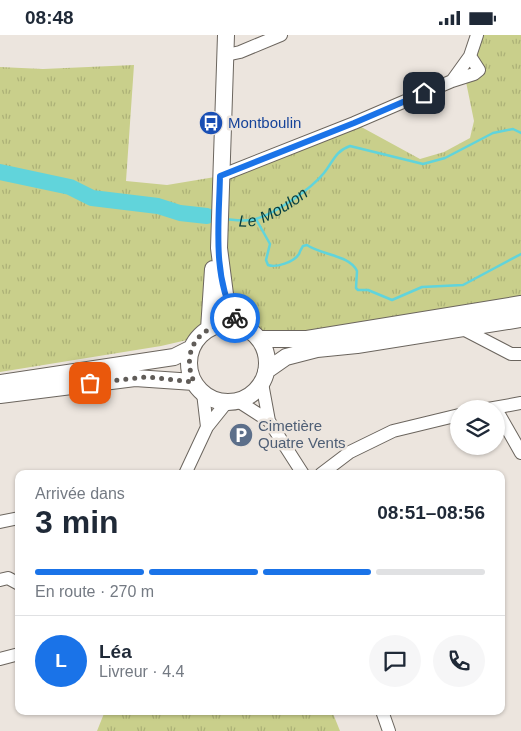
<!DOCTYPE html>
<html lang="fr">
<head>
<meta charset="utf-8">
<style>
	body { margin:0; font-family:Helvetica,sans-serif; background:#f6f6f7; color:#1f2937; height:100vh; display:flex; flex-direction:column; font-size:19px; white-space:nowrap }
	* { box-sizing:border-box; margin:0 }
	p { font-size:16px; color:#747a83 }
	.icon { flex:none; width:28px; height:28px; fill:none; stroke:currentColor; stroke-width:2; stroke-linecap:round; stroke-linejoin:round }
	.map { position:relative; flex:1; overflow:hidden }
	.details { position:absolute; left:15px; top:435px; width:490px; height:245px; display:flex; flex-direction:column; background:#fff; border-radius:10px; box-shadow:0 1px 4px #0004 }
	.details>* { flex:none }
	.controls { position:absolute; left:450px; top:365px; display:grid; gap:10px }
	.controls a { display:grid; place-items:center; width:55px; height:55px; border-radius:50%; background:#fff; box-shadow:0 1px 4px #0004; font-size:25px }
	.pin { position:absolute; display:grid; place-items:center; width:42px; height:42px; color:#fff; margin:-21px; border-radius:10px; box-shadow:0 2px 8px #0006 }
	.courier { position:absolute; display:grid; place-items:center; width:50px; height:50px; margin:-25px; border:4px solid #1a73e8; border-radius:50%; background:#fff; color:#222; box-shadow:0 1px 6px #0007 }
	.head em { font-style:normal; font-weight:700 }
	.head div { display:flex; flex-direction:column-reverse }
	.head { display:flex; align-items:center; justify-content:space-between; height:85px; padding:0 20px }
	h1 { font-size:32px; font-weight:700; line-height:38px }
	.bar { display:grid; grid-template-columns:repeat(4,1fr); gap:8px 5px; align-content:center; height:60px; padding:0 20px }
	.bar i { height:6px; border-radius:4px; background:#e0e1e3 }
	.bar .active { background:#1a73e8 }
	.bar p { grid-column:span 4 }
	.line { display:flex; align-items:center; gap:12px; padding:0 20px; border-top:1px solid #e0e1e3 }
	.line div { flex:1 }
	.round { display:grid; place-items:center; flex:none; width:52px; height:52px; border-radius:26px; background:#f6f6f7 }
	.status { display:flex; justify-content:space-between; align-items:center; height:35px; padding:0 25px; background:#fff; direction:ltr }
	.status svg { height:14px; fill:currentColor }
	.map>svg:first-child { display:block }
	.grass { fill:url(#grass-tufts) }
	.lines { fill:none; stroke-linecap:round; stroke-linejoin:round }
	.stream { stroke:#61d4db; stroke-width:2.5 }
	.river { stroke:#61d4db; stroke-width:16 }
	.minor-casing { stroke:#6b655e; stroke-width:14 }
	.major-casing { stroke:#6b655e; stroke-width:18 }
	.minor { stroke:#fff; stroke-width:12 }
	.major { stroke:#fff; stroke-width:16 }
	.done { stroke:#605c58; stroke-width:5; stroke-dasharray:0 9 }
	.route { stroke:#1a73e8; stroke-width:6 }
	.labels { text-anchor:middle; stroke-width:5; stroke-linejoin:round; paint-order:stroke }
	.transit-label { font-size:15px; fill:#164399; stroke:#ece5de; text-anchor:start }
	.service-label { font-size:15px; fill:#4e5e75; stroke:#ece5de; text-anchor:start }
	.water-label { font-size:16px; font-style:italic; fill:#053e41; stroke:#ece5de }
</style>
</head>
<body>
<div class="status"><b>08:48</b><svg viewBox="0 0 49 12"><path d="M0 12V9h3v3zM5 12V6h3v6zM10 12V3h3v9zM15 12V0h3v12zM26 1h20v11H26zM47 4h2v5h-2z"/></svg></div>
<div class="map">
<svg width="521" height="696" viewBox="0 0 521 696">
	<defs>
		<pattern id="grass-tufts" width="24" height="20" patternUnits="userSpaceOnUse" patternTransform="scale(1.25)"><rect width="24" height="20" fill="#c9cf8b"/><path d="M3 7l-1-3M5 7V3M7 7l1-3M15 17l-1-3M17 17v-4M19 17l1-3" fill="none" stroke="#acb177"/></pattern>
	</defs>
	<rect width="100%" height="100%" fill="#ece5de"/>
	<!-- grass -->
	<path class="grass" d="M477 0H521V269L259 304C241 285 223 284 201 300L193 296 187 305 161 311 0 337V32L43 34 134 30 126 146 167 150 227 140 354 88 420 124 444 117 470 103 474 86 465 42 474 39 470 21Z
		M105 676H332L340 696H97Z"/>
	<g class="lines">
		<!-- stream -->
		<g class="stream">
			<path d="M207 181 215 183"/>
			<path id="s1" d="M225 184C235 185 247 187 256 184 276 178 311 154 324 138 333 127 335 116 350 111L423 129 445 123 493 98 513 94 521 98"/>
			<path d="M256 184 270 209 266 225 268 230C276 233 294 227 299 219 300 216 301 214 303 211L307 210C321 220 350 220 357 236L356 253 358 255H368L392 265 422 252 463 250 521 219"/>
		</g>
		<!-- river -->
		<path class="river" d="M0 137 70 152 92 163 158 171 180 178 207 181"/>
		<!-- minor casing -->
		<g class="minor-casing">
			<path id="minor" d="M226 20 240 17 281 0
				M452 46 474 39 479 35 470 21
				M220 141 354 88 452 46 470 21 477 0
				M461 293 511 319H521
				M262 348 269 386
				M203 358 207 392
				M238 366 269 386 303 439
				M488 374 521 368
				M496 374 521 418
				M185 439 207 392 227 367
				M321 439 350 417 393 396 459 380
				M0 487 19 483
				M0 545 8 543 19 549
				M0 624 19 619
				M382 676 389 696"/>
		</g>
		<!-- major casing -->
		<g class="major-casing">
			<path id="major" d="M226 0 219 213 226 267 239 291
				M189 328a39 39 0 1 1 78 0a39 39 0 1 1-78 0Z
				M209 294 213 234
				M259 304H307L521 269
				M266 336 286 322 317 314 357 310 521 284
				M0 348 174 322 192 313
				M0 360 135 343 194 347"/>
		</g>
		<!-- minor -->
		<use href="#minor" class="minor"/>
		<!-- major -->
		<use href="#major" class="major"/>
	</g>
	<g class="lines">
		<!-- done -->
		<path class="done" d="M90 348 147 342 194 347C179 313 203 285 239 290L235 283"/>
		<!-- route -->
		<path class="route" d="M235 283C212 241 219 187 220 141L354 88 424 58"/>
	</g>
	<!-- icons -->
	<defs>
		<g id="bus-disc" transform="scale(1.25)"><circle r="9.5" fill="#1a4fb4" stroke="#ece5de"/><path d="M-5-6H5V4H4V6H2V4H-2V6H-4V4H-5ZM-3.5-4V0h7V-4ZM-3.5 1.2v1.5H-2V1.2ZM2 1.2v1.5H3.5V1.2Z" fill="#fff"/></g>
		<g id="parking-disc" transform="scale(1.25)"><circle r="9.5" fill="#5c6f8a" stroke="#ece5de"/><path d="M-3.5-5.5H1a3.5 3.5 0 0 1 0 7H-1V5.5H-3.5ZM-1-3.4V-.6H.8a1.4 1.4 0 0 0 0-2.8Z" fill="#fff"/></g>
	</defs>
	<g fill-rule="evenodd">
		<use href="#bus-disc" x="211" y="88"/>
		<use href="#parking-disc" x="241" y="400"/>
	</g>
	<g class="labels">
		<!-- transit labels -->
		<g class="transit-label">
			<text x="228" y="93">Montboulin</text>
		</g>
		<!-- service labels -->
		<g class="service-label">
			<text x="258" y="396">Cimetière<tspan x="258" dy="17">Quatre Vents</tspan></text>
		</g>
		<!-- water labels -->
		<g class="water-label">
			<text dy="6" stroke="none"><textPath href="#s1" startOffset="51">Le Moulon</textPath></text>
		</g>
	</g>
</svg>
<div class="controls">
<a><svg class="icon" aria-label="layers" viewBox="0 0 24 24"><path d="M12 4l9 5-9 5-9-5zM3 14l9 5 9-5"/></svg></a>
</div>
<div class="pin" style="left:90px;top:348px;background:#ea580c"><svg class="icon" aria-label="bag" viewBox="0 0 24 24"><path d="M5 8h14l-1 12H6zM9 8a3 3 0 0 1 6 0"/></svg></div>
<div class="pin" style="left:424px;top:58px;background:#1f2937"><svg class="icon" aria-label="home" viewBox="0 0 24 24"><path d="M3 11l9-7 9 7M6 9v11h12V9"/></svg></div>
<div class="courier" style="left:235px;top:283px"><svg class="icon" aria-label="bike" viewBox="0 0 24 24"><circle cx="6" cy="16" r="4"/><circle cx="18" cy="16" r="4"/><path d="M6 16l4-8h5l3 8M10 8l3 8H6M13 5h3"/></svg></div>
<section class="details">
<div class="head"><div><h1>3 min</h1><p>Arrivée dans</p></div><em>08:51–08:56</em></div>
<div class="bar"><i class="active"></i><i class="active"></i><i class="active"></i><i></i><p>En route · 270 m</p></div>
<div class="line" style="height:90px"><b class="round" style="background:#1a73e8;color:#fff">L</b><div><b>Léa</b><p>Livreur · 4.4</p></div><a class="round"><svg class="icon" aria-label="chat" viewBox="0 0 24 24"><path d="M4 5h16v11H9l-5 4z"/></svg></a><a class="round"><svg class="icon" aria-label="phone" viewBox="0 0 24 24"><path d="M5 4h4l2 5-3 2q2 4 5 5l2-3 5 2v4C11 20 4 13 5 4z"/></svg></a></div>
</section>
</div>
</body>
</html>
